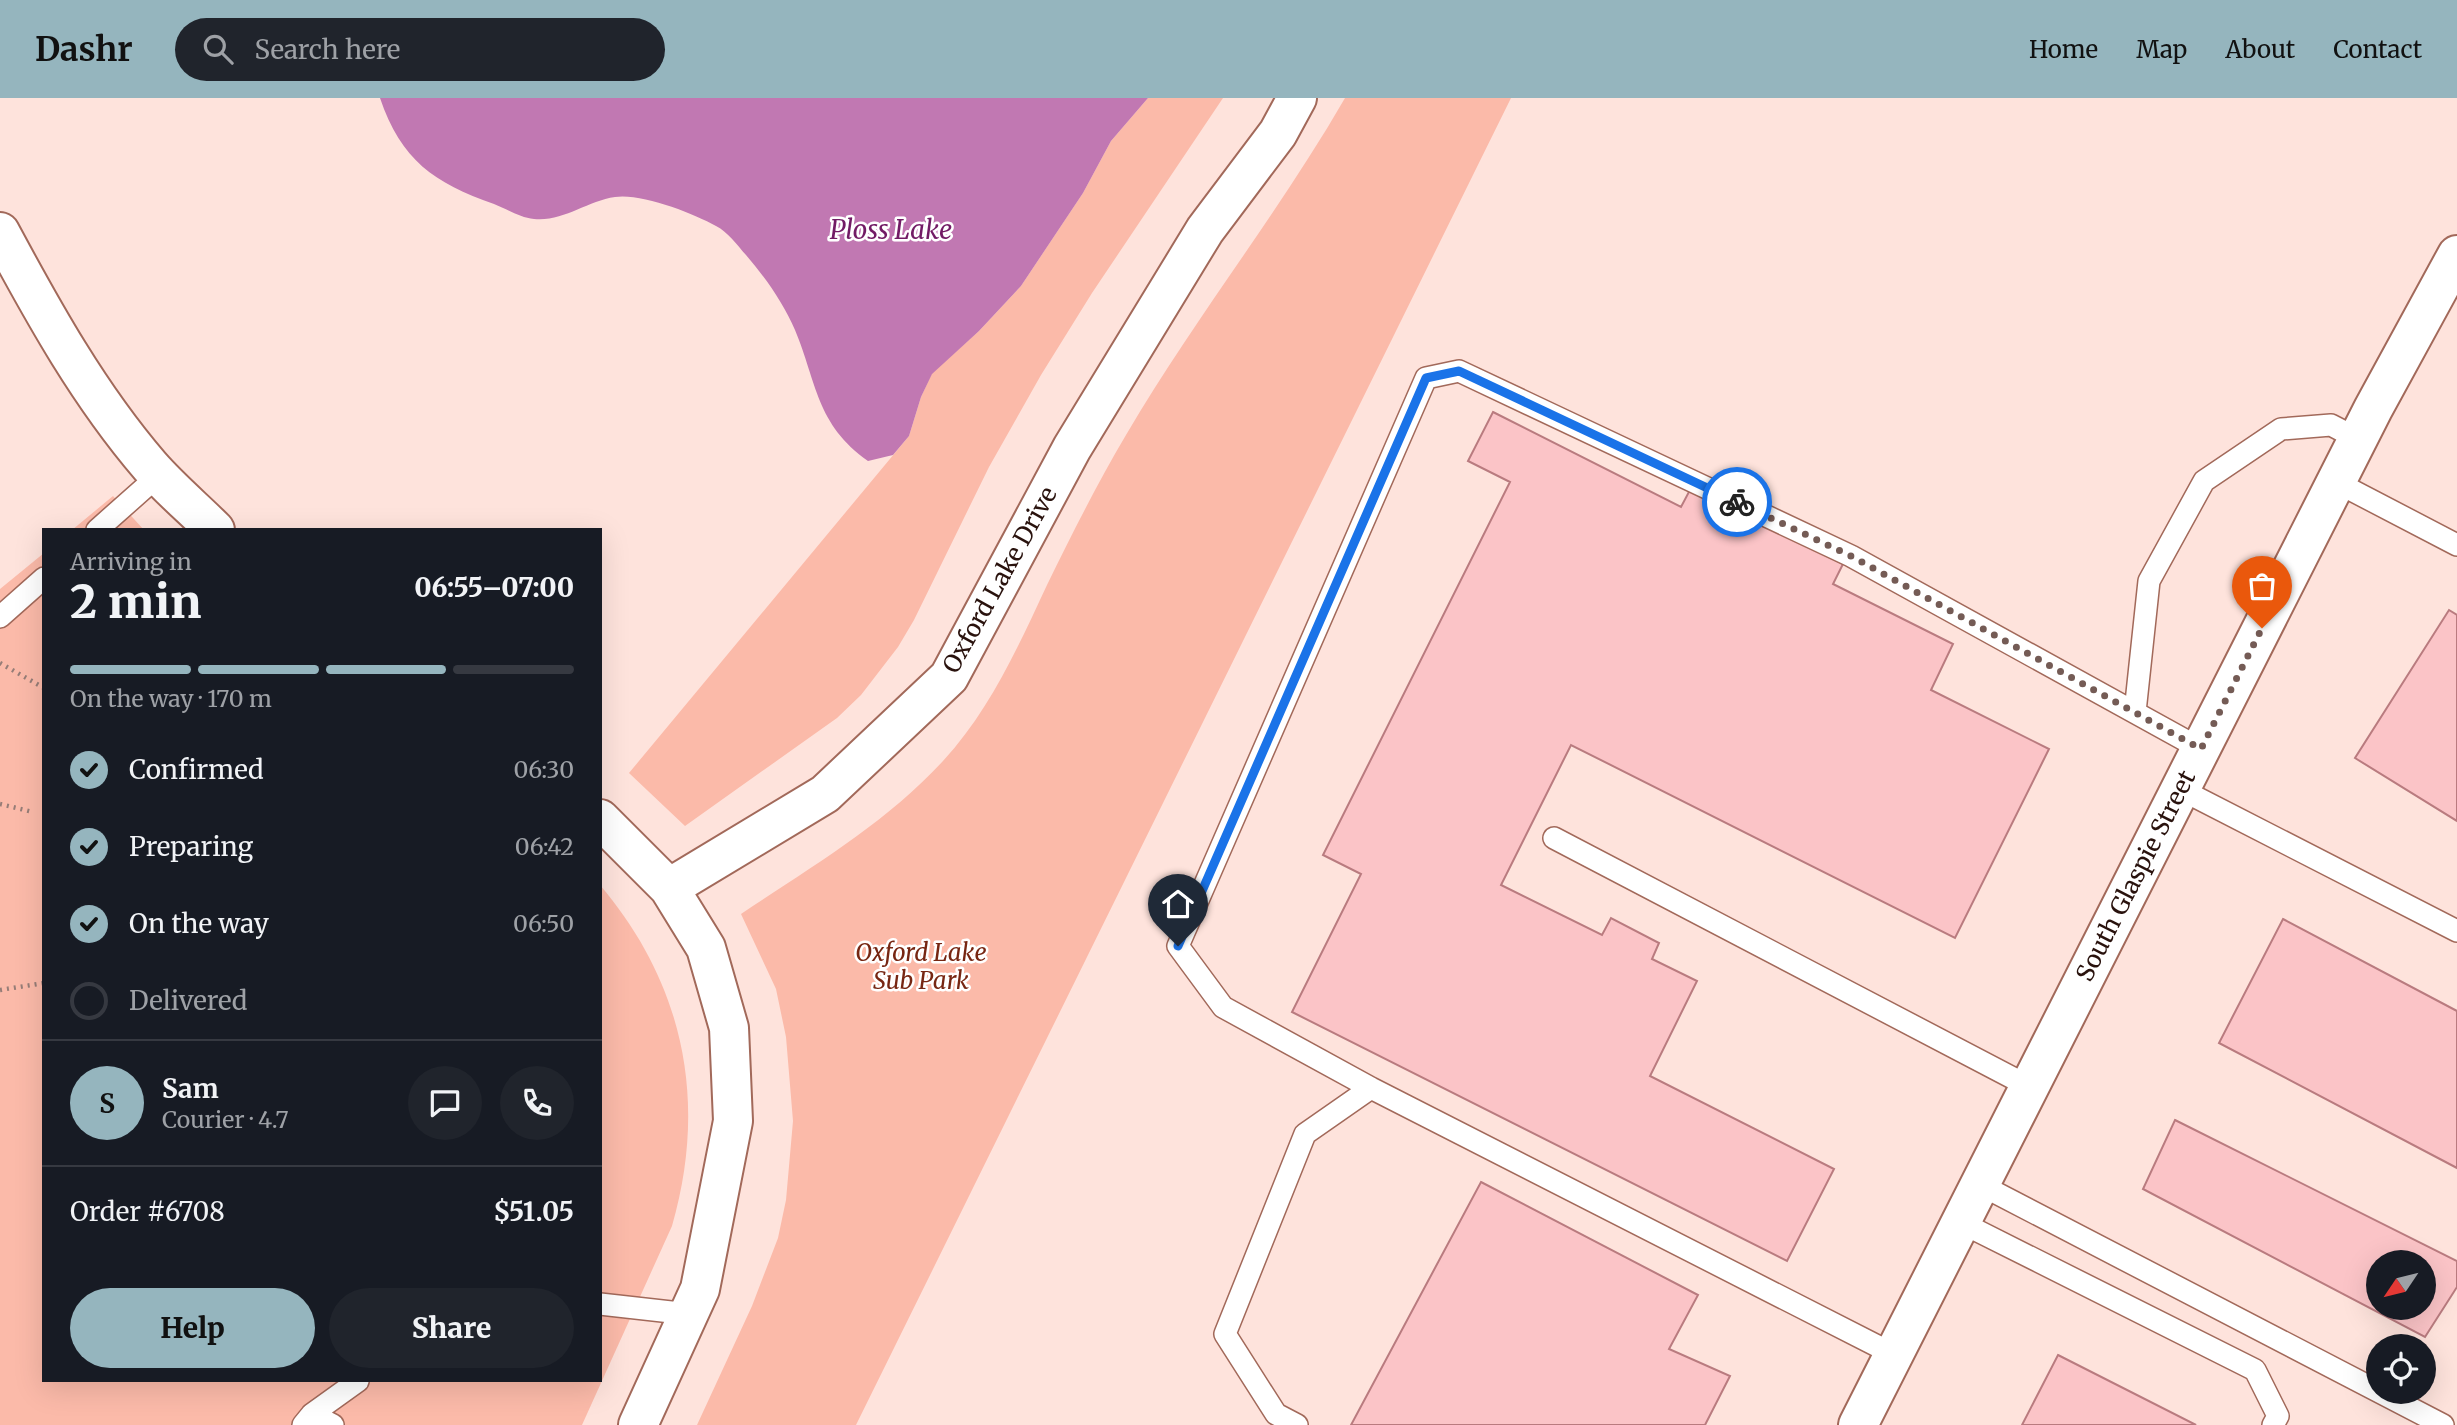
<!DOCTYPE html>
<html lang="en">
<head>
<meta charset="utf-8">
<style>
	body { margin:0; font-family:Merriweather,serif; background:#20242c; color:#f1f3f6; height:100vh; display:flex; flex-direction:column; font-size:26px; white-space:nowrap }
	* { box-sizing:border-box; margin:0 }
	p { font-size:23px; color:#9ea1a6 }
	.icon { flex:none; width:38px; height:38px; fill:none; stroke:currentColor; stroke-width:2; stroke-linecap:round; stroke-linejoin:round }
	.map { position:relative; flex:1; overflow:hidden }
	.panel { position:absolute; left:42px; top:430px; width:560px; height:854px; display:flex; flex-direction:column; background:#171b24; border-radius:0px; box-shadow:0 7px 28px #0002 }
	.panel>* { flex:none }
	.needle { width:46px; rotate:235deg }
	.controls { position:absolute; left:2366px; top:1152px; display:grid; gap:14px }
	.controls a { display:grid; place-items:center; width:70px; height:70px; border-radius:50%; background:#171b24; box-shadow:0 7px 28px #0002; font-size:35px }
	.pin { position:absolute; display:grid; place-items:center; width:60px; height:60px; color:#fff; margin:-72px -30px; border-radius:50% 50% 50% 0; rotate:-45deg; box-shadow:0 0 7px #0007 }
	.pin .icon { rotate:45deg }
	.courier { position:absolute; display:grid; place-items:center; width:70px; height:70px; margin:-35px; border:5px solid #1a73e8; border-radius:50%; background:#fff; color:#222; box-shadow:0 2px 9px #0007 }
	.headline em { font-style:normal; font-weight:800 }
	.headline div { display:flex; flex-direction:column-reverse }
	.headline { display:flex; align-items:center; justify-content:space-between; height:119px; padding:0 28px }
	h1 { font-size:46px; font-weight:800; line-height:52px }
	.bar { display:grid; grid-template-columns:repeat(4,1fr); gap:10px 7px; align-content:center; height:84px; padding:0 28px }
	.bar i { height:9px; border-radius:5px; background:#363941 }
	.bar .active { background:#95b5be }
	.bar p { grid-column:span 4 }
	.line { display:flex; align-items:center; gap:18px; padding:0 28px; border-top:2px solid #363941 }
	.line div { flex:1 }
	.round { display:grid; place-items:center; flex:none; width:74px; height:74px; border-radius:37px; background:#20242c }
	ol { padding:0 28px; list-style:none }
	li { display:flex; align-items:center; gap:21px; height:77px }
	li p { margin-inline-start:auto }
	li .icon { padding:7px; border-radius:50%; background:#95b5be; color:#111; stroke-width:4 }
	li:last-child { color:#9ea1a6 }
	li i { width:38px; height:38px; border:4px solid #363941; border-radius:50% }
	.button { display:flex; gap:14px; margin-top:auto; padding:14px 28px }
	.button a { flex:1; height:80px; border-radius:42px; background:#95b5be; color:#111; font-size:28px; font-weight:800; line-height:80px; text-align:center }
	.button a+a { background:#20242c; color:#f1f3f6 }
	header { display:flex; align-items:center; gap:42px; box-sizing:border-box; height:98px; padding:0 35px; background:#95b5be; color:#111 }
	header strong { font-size:33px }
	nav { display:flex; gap:38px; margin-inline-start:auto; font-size:24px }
	.search { width:490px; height:63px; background:#20242c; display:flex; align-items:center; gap:18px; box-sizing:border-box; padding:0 24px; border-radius:38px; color:#9ea1a6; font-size:26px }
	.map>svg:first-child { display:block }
	.green { fill:#fbbaa9 }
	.water { fill:#c178b2 }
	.building { fill:#fbc4c7; stroke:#b97b7f; stroke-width:2; fill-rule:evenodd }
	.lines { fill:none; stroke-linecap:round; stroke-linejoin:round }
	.lane-casing { stroke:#a2695a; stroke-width:24 }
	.street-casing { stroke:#a2695a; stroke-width:42 }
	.path { stroke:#967d77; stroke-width:4.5; stroke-dasharray:2 5; stroke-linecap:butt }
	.lane { stroke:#fff; stroke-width:21 }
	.street { stroke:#fff; stroke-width:38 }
	.done { stroke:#745b55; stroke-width:7; stroke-dasharray:0 12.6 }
	.route { stroke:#1a73e8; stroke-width:9 }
	.labels { text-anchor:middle; stroke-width:5; stroke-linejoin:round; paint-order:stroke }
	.street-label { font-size:24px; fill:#29120d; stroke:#fff }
	.park-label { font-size:24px; font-style:italic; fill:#772612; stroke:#fff }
	.water-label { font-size:26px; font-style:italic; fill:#721b65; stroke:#fff }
</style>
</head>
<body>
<header>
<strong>Dashr</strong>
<div class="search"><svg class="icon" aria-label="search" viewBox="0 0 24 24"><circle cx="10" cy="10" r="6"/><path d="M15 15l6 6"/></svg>Search here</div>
<nav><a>Home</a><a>Map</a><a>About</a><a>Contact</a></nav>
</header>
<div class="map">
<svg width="2457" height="1327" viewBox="0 0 2457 1327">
	<rect width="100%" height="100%" fill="#fee3dc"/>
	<!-- green -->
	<path class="green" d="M1148 0H1223L1092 195 1041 277 989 369 914 522 898 549 861 597 837 620 685 728 629 675 909 338 921 299 932 275 979 233 1021 188 1083 95 1111 43Z
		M1345 0H1511L856 1327H697L752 1208 778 1140 786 1102 793 1023 786 939 776 891 741 816C811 769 885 726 943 663 990 612 1018 549 1047 487 1072 436 1097 386 1126 337 1194 221 1278 116 1345 0Z
		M113 398 144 432H72Z
		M44 455V1283H600V787C684 886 708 1003 672 1128L582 1327H0V491Z"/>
	<!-- water -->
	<path class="water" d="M380 0H1148L1111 43 1083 95 1021 188 979 233 932 276 921 299 909 338 893 357 868 363C816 326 817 285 795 232 784 206 765 179 746 157 737 147 728 134 716 128 693 115 641 95 615 99 587 103 563 124 534 121 520 120 507 111 494 106 434 85 401 62 380 0Z"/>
	<!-- building -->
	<path class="building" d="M1493 314 1681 409 1691 390 1843 466 1833 486 1953 546 1931 592 2049 651 1955 840 1571 647 1501 787 1602 837 1611 820 1659 845 1652 861 1697 883 1650 978 1834 1071 1787 1163 1292 914 1361 776 1323 757 1510 384 1468 363Z
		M2449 512 2457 517V723L2355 660Z
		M2283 821 2457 913V1070L2219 945Z
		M2175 1022 2457 1163V1189L2425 1239 2143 1091ZM2378 1164H2424V1209H2378Z
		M1481 1084 1698 1197 1669 1251 1730 1278 1705 1327H1351Z
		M2058 1257 2196 1327H2022Z"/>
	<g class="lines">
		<!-- lane casing -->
		<g class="lane-casing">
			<path id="lane" d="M2336 384 2457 447
				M97 432 159 377
				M0 519 44 480
				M2135 614 2149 483 2204 383 2281 331 2331 327 2358 341
				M2180 691 2457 833
				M1554 740 2030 989
				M1371 990 1223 909 1178 848 1426 280 1459 273 1851 458 2201 651
				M1979 1086 2443 1327
				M1960 1124 2255 1272 2278 1318 2273 1327
				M600 1206 689 1216
				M312 1316 333 1327
				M303 1327 312 1316 358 1283
				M1297 1327 1276 1316 1225 1236 1305 1036 1371 990 1893 1256"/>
		</g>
		<!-- street casing -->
		<g class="street-casing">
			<path id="street" d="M0 134C44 216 89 297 150 368 170 391 194 411 215 432
				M600 721 669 790
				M638 1327 700 1191 733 1023 729 930 706 850 669 790 825 696 949 579 1072 350 1205 132 1278 35 1297 0
				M1858 1327 2373 311 2457 157"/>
		</g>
		<!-- path -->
		<path class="path" d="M0 565 44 590
			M0 706 33 714
			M0 892 44 885"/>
		<!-- lane -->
		<use href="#lane" class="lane"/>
		<!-- street -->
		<use href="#street" class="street"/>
	</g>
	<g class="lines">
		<!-- done -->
		<path class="done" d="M1737 404 1851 458 2201 651 2262 530"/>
		<!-- route -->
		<path class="route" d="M1178 848 1426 280 1459 273 1737 404"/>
	</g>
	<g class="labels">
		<!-- street labels -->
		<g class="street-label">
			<text transform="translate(1000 482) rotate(-61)" y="8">Oxford Lake Drive</text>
			<text transform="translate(2136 778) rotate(-63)" y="8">South Glaspie Street</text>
		</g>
		<!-- park labels -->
		<g class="park-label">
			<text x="921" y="863">Oxford Lake<tspan x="921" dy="28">Sub Park</tspan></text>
		</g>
		<!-- water labels -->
		<g class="water-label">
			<text x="891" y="141">Ploss Lake</text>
		</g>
	</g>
</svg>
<div class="controls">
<a><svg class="needle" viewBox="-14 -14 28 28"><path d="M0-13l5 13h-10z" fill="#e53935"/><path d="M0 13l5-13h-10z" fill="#9ea1a6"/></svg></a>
<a><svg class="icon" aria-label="locate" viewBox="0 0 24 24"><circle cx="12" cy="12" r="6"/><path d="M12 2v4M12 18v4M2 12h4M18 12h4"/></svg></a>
</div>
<div class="pin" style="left:2262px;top:530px;background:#ea580c"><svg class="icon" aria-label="bag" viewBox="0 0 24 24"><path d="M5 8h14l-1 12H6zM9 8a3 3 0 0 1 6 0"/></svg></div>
<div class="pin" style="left:1178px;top:848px;background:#1f2937"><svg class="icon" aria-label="home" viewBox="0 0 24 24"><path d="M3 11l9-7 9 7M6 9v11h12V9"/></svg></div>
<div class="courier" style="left:1737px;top:404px"><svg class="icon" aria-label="bike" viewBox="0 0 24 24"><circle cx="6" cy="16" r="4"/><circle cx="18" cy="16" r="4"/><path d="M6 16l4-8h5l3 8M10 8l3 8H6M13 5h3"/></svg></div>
<section class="panel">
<div class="headline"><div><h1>2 min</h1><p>Arriving in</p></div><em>06:55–07:00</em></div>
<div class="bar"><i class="active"></i><i class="active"></i><i class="active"></i><i></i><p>On the way · 170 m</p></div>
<ol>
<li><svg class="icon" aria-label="check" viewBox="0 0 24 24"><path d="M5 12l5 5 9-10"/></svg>Confirmed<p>06:30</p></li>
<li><svg class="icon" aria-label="check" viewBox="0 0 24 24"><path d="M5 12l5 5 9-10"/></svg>Preparing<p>06:42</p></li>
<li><svg class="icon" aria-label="check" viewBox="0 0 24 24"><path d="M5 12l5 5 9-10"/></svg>On the way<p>06:50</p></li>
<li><i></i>Delivered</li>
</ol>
<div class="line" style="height:126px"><b class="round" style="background:#95b5be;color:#111">S</b><div><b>Sam</b><p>Courier · 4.7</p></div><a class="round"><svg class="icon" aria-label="chat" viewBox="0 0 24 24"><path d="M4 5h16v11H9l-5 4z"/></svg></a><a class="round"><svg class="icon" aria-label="phone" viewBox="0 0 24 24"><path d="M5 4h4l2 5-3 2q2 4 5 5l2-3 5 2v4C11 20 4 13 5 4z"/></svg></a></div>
<div class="line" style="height:91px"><div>Order #6708</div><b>$51.05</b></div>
<div class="button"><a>Help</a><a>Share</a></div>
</section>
</div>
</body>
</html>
